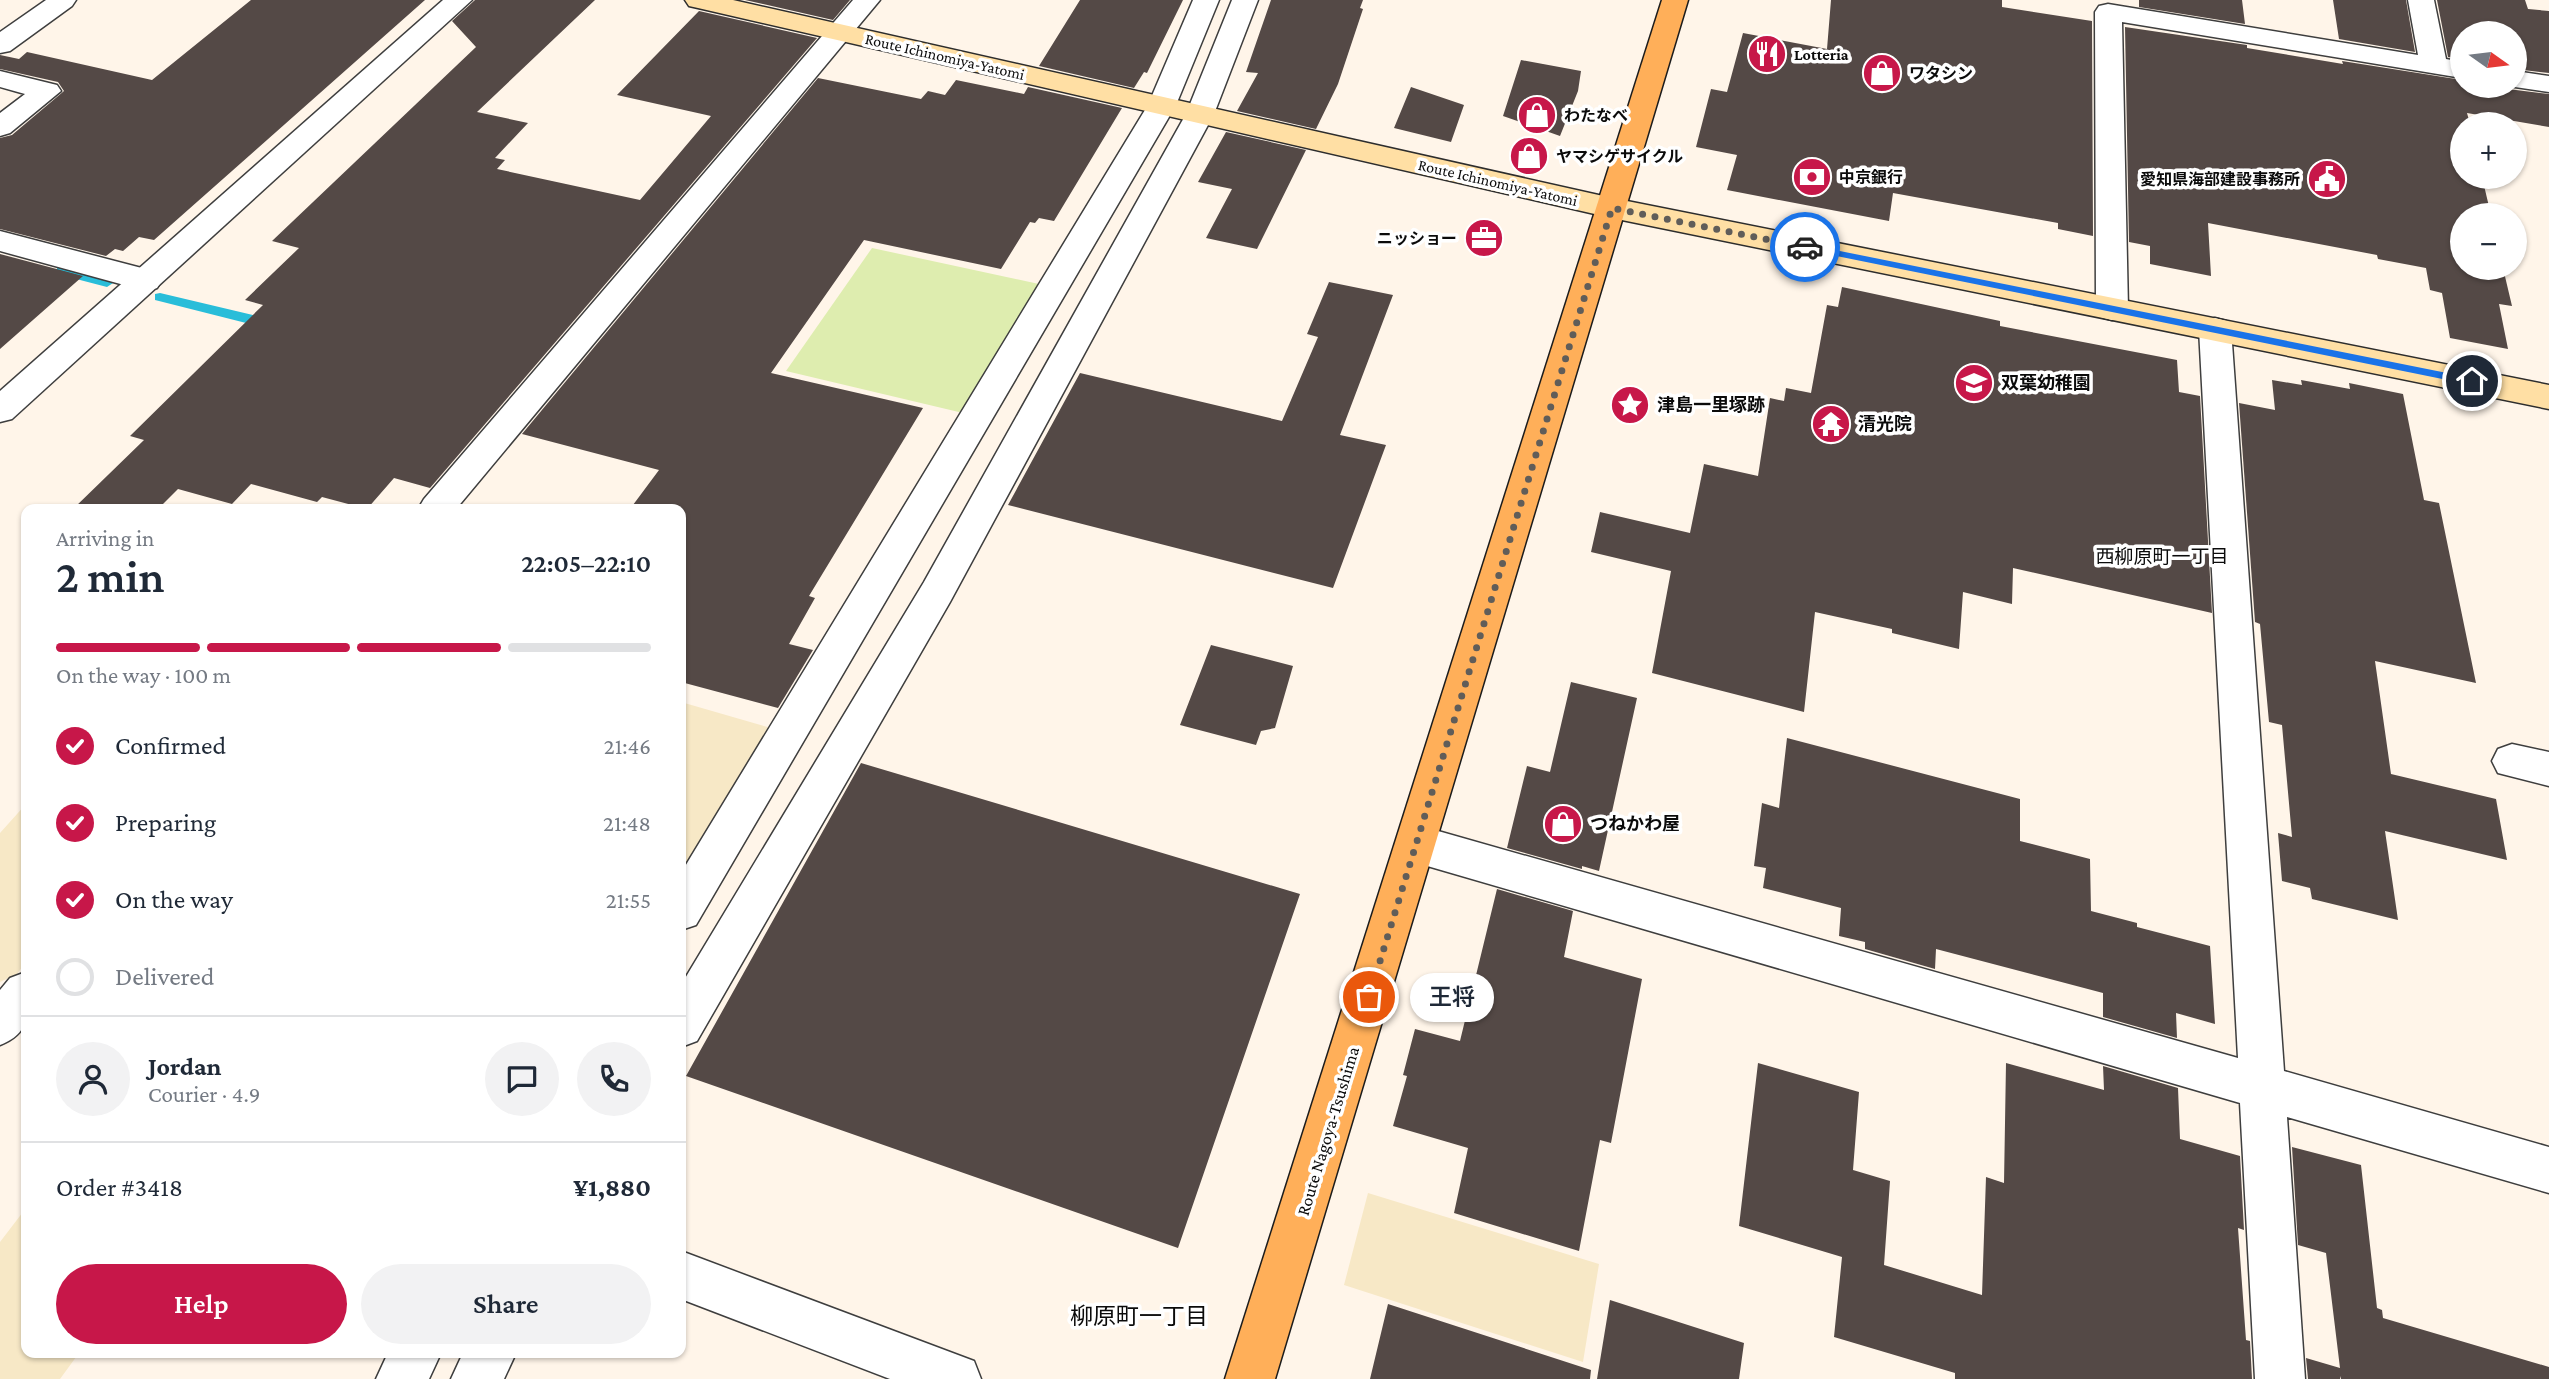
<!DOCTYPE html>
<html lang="en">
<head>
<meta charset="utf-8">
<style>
	body { margin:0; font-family:"Crimson Pro","Noto Sans JP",serif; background:#f2f2f3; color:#1f2937; height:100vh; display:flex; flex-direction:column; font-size:26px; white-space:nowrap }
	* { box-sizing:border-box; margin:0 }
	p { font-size:23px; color:#747a83 }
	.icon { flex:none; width:38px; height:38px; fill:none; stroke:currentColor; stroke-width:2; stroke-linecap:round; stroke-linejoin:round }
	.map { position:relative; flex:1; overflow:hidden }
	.drawer { position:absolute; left:21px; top:504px; width:665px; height:854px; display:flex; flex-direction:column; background:#fff; border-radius:14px; box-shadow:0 2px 5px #0004 }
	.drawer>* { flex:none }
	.needle { width:46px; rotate:104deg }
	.tools { position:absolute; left:2450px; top:21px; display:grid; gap:14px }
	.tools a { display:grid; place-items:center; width:77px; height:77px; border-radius:50%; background:#fff; box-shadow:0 2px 5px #0004; font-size:35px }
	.pin { position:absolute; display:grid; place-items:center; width:60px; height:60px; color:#fff; margin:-30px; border:4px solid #fff; border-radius:50%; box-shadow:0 2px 7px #0007 }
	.courier { position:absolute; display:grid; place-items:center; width:70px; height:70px; margin:-35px; border:5px solid #1a73e8; border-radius:50%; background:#fff; color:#222; box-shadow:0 2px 9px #0007 }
	.bubble { position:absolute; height:49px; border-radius:24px; background:#fff; box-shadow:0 2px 5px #0004; font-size:23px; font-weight:600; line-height:49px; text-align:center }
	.overview em { font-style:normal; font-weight:600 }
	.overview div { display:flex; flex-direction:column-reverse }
	.overview { display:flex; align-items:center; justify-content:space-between; height:119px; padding:0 35px }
	h1 { font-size:46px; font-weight:600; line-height:52px }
	.bar { display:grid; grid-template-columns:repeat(4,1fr); gap:10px 7px; align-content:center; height:84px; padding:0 35px }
	.bar i { height:9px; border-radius:5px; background:#e0e1e3 }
	.bar .active { background:#c71749 }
	.bar p { grid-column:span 4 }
	.line { display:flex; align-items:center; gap:18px; padding:0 35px; border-top:2px solid #e0e1e3 }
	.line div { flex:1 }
	.round { display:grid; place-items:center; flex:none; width:74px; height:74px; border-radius:37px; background:#f2f2f3 }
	ol { padding:0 35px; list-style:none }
	li { display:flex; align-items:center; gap:21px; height:77px }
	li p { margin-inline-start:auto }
	li .icon { padding:7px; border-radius:50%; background:#c71749; color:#fff; stroke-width:4 }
	li:last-child { color:#747a83 }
	li i { width:38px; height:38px; border:4px solid #e0e1e3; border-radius:50% }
	.primary-button { display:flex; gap:14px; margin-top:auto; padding:14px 35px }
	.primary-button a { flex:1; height:80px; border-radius:42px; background:#c71749; color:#fff; font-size:28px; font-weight:600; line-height:80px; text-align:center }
	.primary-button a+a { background:#f2f2f3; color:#1f2937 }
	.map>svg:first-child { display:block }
	.farmland { fill:#f7e8c6 }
	.green { fill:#deedaf }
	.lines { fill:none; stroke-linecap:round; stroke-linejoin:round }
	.stream { fill:#29bdd9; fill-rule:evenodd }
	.building { fill:#544946 }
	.minor-casing { stroke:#3e3e3e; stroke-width:3 }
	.tertiary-casing { stroke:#3e3e3e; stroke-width:3 }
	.secondary-casing { stroke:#2d2d2d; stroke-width:3 }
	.primary-casing { stroke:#1c1c1c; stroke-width:3 }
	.minor { fill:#fff; fill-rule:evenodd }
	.tertiary { fill:#fff; fill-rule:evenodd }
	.secondary { fill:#ffdfa4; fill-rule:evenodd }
	.primary { fill:#ffaf59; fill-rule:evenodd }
	.route { fill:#1a73e8 }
	.done { stroke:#605d59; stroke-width:7; stroke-dasharray:0 12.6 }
	.labels { text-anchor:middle; stroke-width:7; stroke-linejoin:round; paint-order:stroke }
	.far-poi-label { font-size:16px; font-weight:bold; fill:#0b0b0b; stroke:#fff; text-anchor:start }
	.far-street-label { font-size:16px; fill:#0b0b0b; stroke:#fff }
	.poi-label { font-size:18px; font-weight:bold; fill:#0b0b0b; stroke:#fff; text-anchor:start }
	.street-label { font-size:18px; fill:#0b0b0b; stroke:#fff }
	.neighbourhood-label { font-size:19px; fill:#0b0b0b; stroke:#fff }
	.near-neighbourhood-label { font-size:23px; fill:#0b0b0b; stroke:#fff }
</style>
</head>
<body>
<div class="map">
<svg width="2549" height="1379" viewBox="0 0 2549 1379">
	<rect width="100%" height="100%" fill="#fff5e9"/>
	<!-- farmland -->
	<path class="farmland" d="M681 702 778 730 681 889Z
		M26 804V962L17 974 0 982V833Z
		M1368 1193 1599 1264 1583 1362 1344 1285Z
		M26 1208V1353H79L60 1379H0V1242Z"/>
	<!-- green -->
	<path class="green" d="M872 248 1039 284 963 413 786 371Z"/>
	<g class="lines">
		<!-- stream -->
		<path class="stream" d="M62 267 112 280 113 283 107 287 57 274V268Z
			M160 293 270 319 277 324 270 329 155 300V294Z"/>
	</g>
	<!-- building -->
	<path class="building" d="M251 0H425L154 240 139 237 123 251 115 249 106 256 0 229V138L12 135 64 91 58 82 0 69V55L19 59 27 52 152 80Z
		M475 0H595L477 112 528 123 495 158 505 160 497 169 640 200 711 116 617 95 699 11 817 38 430 488 394 478 367 509 322 497 317 502 251 484 232 504 178 489 158 509H73L144 440 130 436 263 305 245 300 299 248 272 241 476 47 452 21Z
		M745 0H850L833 20Z
		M1080 0H1183L1147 73 1144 72 1134 88 1039 66Z
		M1271 0H1363L1360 8 1363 9 1338 84 1316 129 1237 111 1258 73 1246 72Z
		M1831 0H2002V7L2092 21 2093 236 2058 229V223L1893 193 1889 221 1727 190 1737 155 1696 147 1711 89 1727 92 1743 33 1827 49Z
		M2139 0H2242L2245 24 2139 7Z
		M2333 0H2406L2415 52 2339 39Z
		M2437 0H2525L2528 9 2549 11V73L2515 69V33H2462V59L2448 57Z
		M2125 27 2247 45V48L2343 64 2342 61 2462 80V86H2505L2508 89 2549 94V127L2467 113 2470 124H2462V177H2482L2491 215H2462V268H2503L2512 306 2499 304 2508 349 2450 338 2442 293 2430 290 2426 268 2378 259 2377 255 2208 223 2211 276 2150 264V246L2129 242Z
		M1521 60 1581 71 1578 91 1560 136 1503 116Z
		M818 78 921 99 928 91 945 95 956 80 1024 94 1028 87 1122 108 1054 221 1039 218 1035 223 1030 222 1001 269 864 240 771 373 923 408 809 596 815 598 789 644 813 650 778 708 681 682V509H630L659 470 522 434Z
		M1411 87 1464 105 1451 142 1394 128Z
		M1226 132 1306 150 1257 249 1206 238 1232 189 1198 182Z
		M0 254 83 276 0 349Z
		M1329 282 1393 295 1340 435 1386 445 1333 588 1008 505 1080 373 1282 421 1318 337 1307 334Z
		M1842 287 2000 321V326L2177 360 2179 392 2200 396 2212 613 2013 568 2012 604 1963 592 1959 649 1892 633V629L1815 612 1804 712 1652 673 1671 571 1591 552 1600 512 1690 533 1704 464 1758 476 1770 398 1784 401 1786 388 1811 393 1827 305 1838 307Z
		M2272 380 2302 385 2301 380 2350 389 2349 383 2403 394 2424 500 2439 503 2476 683 2375 661 2391 774 2496 799 2507 860 2385 831 2398 920 2312 899 2310 888 2282 881 2278 833 2292 837 2282 725 2269 722 2260 624 2255 622 2239 403 2275 410Z
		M1211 645 1293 666 1275 728 1261 731 1256 745 1180 725Z
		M1571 682 1637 698 1599 871 1582 866V869L1507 848 1527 766 1550 772Z
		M1787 738 2020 799V841L2090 859 2091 911 2137 923V927L2210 946 2215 1024 2176 1013 2177 1038 2103 1017V993L1936 949 1935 969 1865 949V942L1839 936 1841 908 1763 888 1766 868 1754 866 1762 803 1779 808Z
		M861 763 1300 894 1178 1248 686 1076Z
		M1497 889 1573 911 1564 957 1642 979 1611 1143 1600 1140 1579 1251 1454 1213 1468 1148 1393 1126 1407 1076 1403 1075 1415 1029 1460 1041Z
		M1758 1063 1859 1092 1853 1170 1890 1181 1884 1265 1982 1295 1986 1177 2004 1183 2006 1063 2104 1090 2103 1066 2178 1088 2180 1139 2240 1156 2244 1230 2238 1228 2246 1340 2250 1341 2252 1379H1955V1373L1834 1337 1842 1257 1739 1226Z
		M2292 1147 2361 1165 2377 1308 2382 1310 2383 1318 2549 1367V1379H2341L2340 1376V1379H2308L2306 1358 2340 1368 2326 1253 2298 1245Z
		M1610 1300 1744 1343 1739 1379H1597Z
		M1388 1304 1591 1370 1590 1379H1370Z"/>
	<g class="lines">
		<!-- minor casing -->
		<g class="minor-casing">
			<path id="minor" d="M46 0H76L72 6 10 51 0 53V32Z
				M853 0H880L456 509H418L424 499Z
				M1193 0H1219L1176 105 696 925 681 930V873L1148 105Z
				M1232 0H1258L1214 114 950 602 697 1041 681 1047V985L924 582 1186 114Z
				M2408 0H2434L2446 59 2462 62V78L2122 22 2128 309 2123 317 2112 320 2101 317 2096 309 2095 12 2099 6 2108 4 2418 55Z
				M0 71 57 85 61 91 10 133 0 136V113L25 94 0 87Z
				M2515 71 2549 76V92L2508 86H2515Z
				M0 231 157 272 162 280 157 288 146 291 0 251Z
				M2215 318 2226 321 2231 329 2284 1071 2549 1147V1193L2287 1117 2305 1379H2255L2240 1103 1417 863 1402 857 1396 844 1402 831 1417 825 2238 1058 2199 329 2204 321Z
				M2512 744 2549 752V786L2498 773 2492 761 2498 749Z
				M26 972C27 1006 36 1031 0 1045V990L10 978Z
				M681 1251 974 1361 981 1379H890L681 1299Z
				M388 1353H441L429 1379H376Z
				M463 1353H516L504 1379H451Z"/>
		</g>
		<!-- tertiary casing -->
		<g class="tertiary-casing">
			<path id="tertiary" d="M443 0H472L12 419 0 422V391Z"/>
		</g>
		<!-- secondary casing -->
		<g class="secondary-casing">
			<path id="secondary" d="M685 0H733L1612 198 2549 385V409L1612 218 698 8 689 6Z"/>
		</g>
		<!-- primary casing -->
		<g class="primary-casing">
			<path id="primary" d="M1662 0H1688L1275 1379H1225Z"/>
		</g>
		<!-- minor -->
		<use href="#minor" class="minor"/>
		<!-- tertiary -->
		<use href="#tertiary" class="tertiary"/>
		<!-- secondary -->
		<use href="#secondary" class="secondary"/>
		<!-- primary -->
		<use href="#primary" class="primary"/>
	</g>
	<!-- route -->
	<path class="route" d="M1805 244 2472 378 2477 381 2472 385 1802 249V245Z"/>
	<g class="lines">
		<!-- done -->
		<path class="done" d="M1369 997 1612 208 1805 247"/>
	</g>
	<!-- icons -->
	<defs>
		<g id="restaurant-disc" transform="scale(2.0125)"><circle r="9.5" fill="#c71749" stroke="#fff"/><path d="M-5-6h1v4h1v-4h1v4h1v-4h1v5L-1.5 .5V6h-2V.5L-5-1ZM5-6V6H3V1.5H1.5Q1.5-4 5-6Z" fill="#fff"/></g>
		<g id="shop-disc" transform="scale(2.0125)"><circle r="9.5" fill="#c71749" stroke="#fff"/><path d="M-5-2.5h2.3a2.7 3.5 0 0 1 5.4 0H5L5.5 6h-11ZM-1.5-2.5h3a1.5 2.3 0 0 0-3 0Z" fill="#fff"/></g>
		<g id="bank-disc" transform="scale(2.0125)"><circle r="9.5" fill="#c71749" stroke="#fff"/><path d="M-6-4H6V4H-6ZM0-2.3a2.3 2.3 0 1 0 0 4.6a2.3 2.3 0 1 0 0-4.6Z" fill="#fff"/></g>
		<g id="civic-disc" transform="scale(2.0125)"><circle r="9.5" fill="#c71749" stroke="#fff"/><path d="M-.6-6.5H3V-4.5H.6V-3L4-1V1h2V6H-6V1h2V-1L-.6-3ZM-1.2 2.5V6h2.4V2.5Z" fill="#fff"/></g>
		<g id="office-disc" transform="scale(2.0125)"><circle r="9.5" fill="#c71749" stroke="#fff"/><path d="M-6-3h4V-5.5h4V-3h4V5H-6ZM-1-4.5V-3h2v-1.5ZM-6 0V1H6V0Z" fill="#fff"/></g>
		<g id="school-disc" transform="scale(2.0125)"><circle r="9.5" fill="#c71749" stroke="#fff"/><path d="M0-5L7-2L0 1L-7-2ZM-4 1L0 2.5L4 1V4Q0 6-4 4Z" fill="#fff"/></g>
		<g id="sight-disc" transform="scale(2.0125)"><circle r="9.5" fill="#c71749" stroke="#fff"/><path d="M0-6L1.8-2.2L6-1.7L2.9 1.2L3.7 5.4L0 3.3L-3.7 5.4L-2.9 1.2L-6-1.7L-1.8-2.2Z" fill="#fff"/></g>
		<g id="temple-disc" transform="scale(2.0125)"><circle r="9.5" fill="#c71749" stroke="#fff"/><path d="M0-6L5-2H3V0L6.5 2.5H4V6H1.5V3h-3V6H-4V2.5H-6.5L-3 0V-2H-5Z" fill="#fff"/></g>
	</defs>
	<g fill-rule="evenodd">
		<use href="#restaurant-disc" x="1767" y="54"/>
		<use href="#shop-disc" x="1882" y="73"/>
		<use href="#shop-disc" x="1537" y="115"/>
		<use href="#shop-disc" x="1529" y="156"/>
		<use href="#bank-disc" x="1812" y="177"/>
		<use href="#civic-disc" x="2327" y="179"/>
		<use href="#office-disc" x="1484" y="238"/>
		<use href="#school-disc" x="1974" y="383"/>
		<use href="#sight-disc" x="1630" y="405"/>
		<use href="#temple-disc" x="1831" y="424"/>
		<use href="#shop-disc" x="1563" y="824"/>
	</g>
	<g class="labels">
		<!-- far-poi labels -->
		<g class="far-poi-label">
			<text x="1794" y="60">Lotteria</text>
			<text x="1909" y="79">ワタシン</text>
			<text x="1564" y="121">わたなべ</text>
			<text x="1556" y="162">ヤマシゲサイクル</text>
			<text x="1839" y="183">中京銀行</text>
			<text x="2300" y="185" text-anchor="end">愛知県海部建設事務所</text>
			<text x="1457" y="244" text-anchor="end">ニッショー</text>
		</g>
		<!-- far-street labels -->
		<g class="far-street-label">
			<text transform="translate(945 56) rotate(13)" y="6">Route Ichinomiya-Yatomi</text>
			<text transform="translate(1498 182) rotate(13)" y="6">Route Ichinomiya-Yatomi</text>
		</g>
		<!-- poi labels -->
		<g class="poi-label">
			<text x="2001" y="389">双葉幼稚園</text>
			<text x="1657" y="411">津島一里塚跡</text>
			<text x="1858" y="430">清光院</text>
			<text x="1590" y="830">つねかわ屋</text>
		</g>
		<!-- street labels -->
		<g class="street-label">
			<text transform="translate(1328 1131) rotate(-73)" y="6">Route Nagoya-Tsushima</text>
		</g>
		<!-- neighbourhood labels -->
		<g class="neighbourhood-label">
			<text x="2162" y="563">西柳原町一丁目</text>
		</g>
		<!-- near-neighbourhood labels -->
		<g class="near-neighbourhood-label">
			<text x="1139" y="1324">柳原町一丁目</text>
		</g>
	</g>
</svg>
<div class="tools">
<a><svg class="needle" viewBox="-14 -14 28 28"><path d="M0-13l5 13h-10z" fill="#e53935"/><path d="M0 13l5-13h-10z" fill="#747a83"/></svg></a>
<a>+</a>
<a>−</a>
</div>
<div class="pin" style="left:1369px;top:997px;background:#ea580c"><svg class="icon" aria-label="bag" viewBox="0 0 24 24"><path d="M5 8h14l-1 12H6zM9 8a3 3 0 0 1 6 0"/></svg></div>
<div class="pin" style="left:2472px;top:381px;background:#1f2937"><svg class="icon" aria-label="home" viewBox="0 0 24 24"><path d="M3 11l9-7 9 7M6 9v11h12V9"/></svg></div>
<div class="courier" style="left:1805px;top:247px"><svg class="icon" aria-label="car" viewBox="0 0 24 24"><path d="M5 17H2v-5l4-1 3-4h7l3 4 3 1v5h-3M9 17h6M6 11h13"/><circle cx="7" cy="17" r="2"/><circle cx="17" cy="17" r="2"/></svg></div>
<div class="bubble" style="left:1410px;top:973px;width:84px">王将</div>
<section class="drawer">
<div class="overview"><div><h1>2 min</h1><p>Arriving in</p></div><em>22:05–22:10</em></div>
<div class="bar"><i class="active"></i><i class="active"></i><i class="active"></i><i></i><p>On the way · 100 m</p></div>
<ol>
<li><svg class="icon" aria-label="check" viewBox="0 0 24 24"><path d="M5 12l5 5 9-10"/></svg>Confirmed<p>21:46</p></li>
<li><svg class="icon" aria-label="check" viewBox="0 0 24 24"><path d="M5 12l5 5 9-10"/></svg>Preparing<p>21:48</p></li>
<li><svg class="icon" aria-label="check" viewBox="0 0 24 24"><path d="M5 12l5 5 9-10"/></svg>On the way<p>21:55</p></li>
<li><i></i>Delivered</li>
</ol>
<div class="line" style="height:126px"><a class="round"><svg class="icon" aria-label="person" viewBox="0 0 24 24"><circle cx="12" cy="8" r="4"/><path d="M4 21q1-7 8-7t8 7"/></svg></a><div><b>Jordan</b><p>Courier · 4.9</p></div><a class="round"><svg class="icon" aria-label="chat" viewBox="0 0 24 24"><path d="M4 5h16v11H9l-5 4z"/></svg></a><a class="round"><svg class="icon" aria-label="phone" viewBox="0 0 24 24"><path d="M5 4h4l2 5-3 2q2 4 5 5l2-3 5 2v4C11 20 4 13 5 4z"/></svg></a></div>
<div class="line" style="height:91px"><div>Order #3418</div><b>¥1,880</b></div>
<div class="primary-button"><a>Help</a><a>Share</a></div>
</section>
</div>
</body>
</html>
